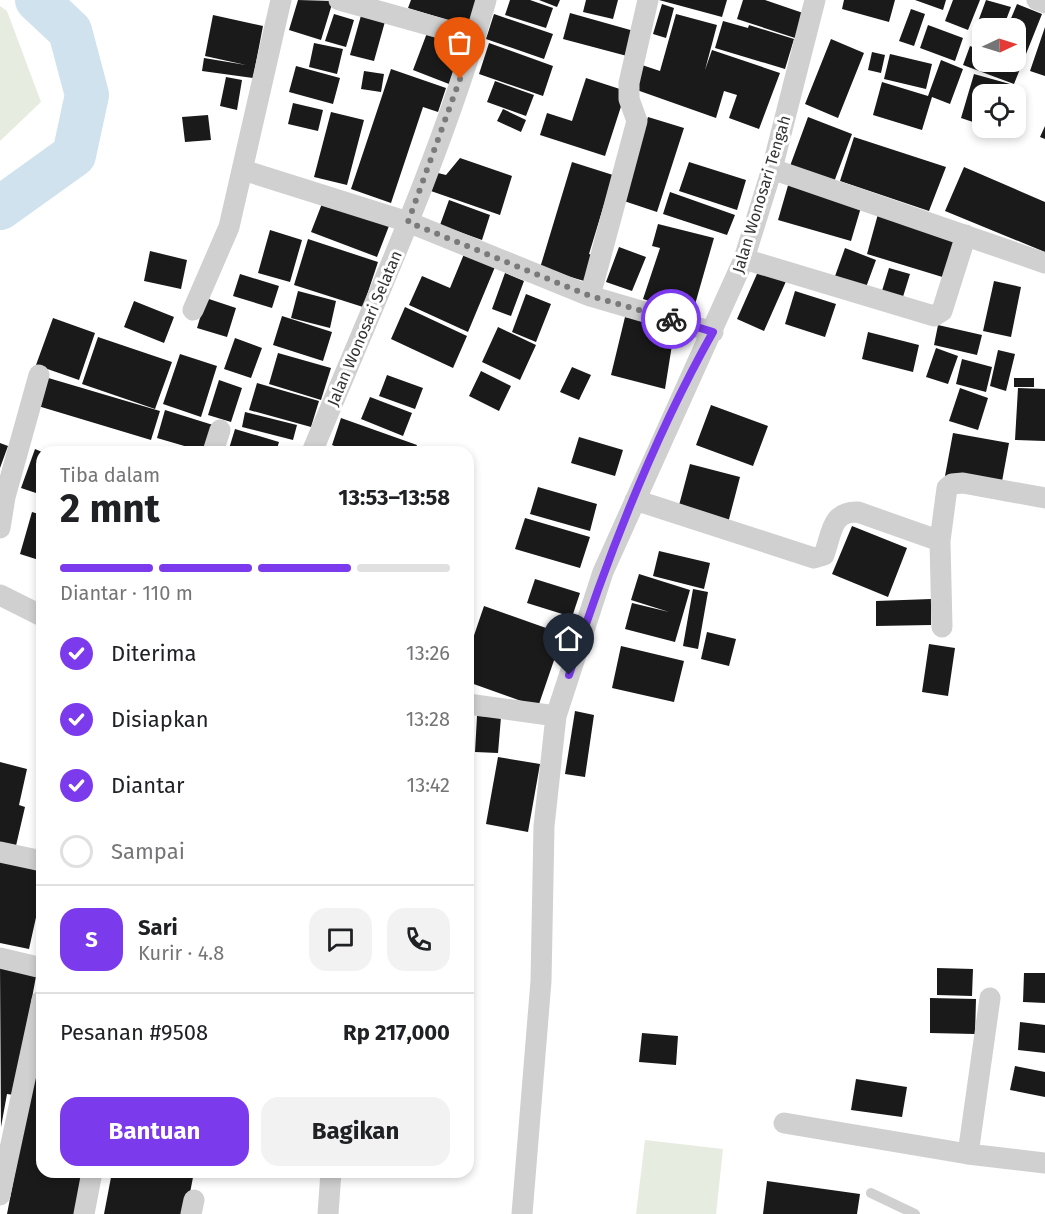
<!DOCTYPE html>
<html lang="id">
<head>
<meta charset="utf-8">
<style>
	body { margin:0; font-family:"Fira Sans",sans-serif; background:#f2f2f2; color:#202124; height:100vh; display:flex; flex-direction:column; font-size:22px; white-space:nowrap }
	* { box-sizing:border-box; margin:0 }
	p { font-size:20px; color:#757577 }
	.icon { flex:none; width:33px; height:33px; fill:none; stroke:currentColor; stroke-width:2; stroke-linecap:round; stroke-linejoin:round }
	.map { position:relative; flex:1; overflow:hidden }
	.sheet { position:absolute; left:36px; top:446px; width:438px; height:732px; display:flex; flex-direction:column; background:#fff; border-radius:18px; box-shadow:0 3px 9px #0003 }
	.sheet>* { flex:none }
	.needle { width:39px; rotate:86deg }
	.buttons { position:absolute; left:972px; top:18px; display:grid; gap:12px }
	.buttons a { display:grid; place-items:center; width:54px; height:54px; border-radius:12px; background:#fff; box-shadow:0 3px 9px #0003; font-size:30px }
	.pin { position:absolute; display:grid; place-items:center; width:51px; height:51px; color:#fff; margin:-62px -26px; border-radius:50% 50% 50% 0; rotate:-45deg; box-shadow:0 0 6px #0007 }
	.pin .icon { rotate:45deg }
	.courier { position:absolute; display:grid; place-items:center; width:60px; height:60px; margin:-30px; border:4px solid #7c3aed; border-radius:50%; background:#fff; color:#222; box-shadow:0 2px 8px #0007 }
	.overview em { font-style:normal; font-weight:700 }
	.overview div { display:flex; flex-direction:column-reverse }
	.overview { display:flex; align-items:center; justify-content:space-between; height:102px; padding:0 24px }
	h1 { font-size:39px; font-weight:700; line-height:45px }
	.bar { display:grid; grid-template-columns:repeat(4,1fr); gap:9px 6px; align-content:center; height:72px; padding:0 24px }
	.bar i { height:8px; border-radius:4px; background:#e0e0e0 }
	.bar .current { background:#7c3aed }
	.bar p { grid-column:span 4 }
	.line { display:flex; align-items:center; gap:15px; padding:0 24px; border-top:2px solid #e0e0e0 }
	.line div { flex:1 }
	.round { display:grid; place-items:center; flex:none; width:63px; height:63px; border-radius:18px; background:#f2f2f2 }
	ol { padding:0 24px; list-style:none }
	li { display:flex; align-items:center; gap:18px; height:66px }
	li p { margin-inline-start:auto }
	li .icon { padding:6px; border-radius:50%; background:#7c3aed; color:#fff; stroke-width:4 }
	li:last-child { color:#757577 }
	li i { width:33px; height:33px; border:3px solid #e0e0e0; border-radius:50% }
	.cta { display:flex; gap:12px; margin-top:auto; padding:12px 24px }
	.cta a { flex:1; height:69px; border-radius:18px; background:#7c3aed; color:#fff; font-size:24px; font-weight:700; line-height:69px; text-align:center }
	.cta a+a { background:#f2f2f2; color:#202124 }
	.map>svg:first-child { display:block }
	.green { fill:#e6ecdf }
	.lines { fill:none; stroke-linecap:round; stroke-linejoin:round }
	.river { stroke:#cfe2ee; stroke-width:44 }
	.building { fill:#1a1a1a }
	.service { stroke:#d0d0d0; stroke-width:10 }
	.minor { stroke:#d0d0d0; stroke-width:21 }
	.done { stroke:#7a7a7a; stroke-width:6; stroke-dasharray:0 10.8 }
	.route { stroke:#7c3aed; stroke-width:8 }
	.labels { text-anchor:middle; stroke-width:6; stroke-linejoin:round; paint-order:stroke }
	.street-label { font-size:16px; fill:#333; stroke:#fff }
</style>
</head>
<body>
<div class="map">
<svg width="1045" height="1214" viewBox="0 0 1045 1214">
	<rect width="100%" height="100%" fill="#fff"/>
	<!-- green -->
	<path class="green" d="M0 6 7 11 41 102 0 141Z
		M645 1140 723 1149 716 1214H636Z"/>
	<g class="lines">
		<!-- river -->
		<path class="river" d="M0 208 74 155 87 95 70 31 37 0"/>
	</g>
	<!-- building -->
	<path class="building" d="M298 0 333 1 321 40 289 30Z
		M411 0H479L471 27 408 8Z
		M510 0H530L553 8 546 28 505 15Z
		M539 0H560L557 7Z
		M586 0H618L613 19 583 12Z
		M659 0H727L722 17Z
		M743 0H765L803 13 795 38 737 19Z
		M844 0H895L889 22 842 9Z
		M915 0H946L943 10Z
		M953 0H980L968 30 945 21Z
		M986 0 1011 7 1003 28H982V42L972 38Z
		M662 4 674 8 666 38 653 34Z
		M1017 4 1042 14 1014 84 963 65 970 46 982 51V62H1016V28H1007Z
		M911 9 925 14 914 46 899 41Z
		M362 12 386 18 374 61 350 55Z
		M570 13 634 31 627 56 563 39Z
		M334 14 354 20 346 47 325 41Z
		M494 14 553 34 544 59 486 39Z
		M676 14 717 25 705 70 712 50 780 73 759 129 729 118 737 95 724 91 716 118 634 89 642 65 660 71Z
		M213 15 263 26 253 78 202 71 204 58 246 65 205 56Z
		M723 21 748 28 749 25 794 39 785 69 715 48Z
		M928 25 963 38 955 61 920 48Z
		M1045 27V76L1030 71Z
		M427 33 463 46 449 84 413 70Z
		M831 39 864 53 838 118 805 104Z
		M314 43 343 49 337 74 309 67Z
		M489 43 553 66 543 96 479 74Z
		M872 52 885 55 881 73 868 70Z
		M890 54 932 64 926 89 884 79Z
		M941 60 963 69 950 104 932 97 922 130 873 115 882 82 928 96Z
		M296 66 340 78 333 104 289 92Z
		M391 69 446 88 438 112 423 107 391 203 351 189Z
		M364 71 384 74 381 92 361 89Z
		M974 74 1010 84 1007 94H982V125L961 118Z
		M226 77 242 80 237 110 220 106Z
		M586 78 626 91 605 156 540 135 547 113 572 121Z
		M495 81 534 95 526 116 487 102Z
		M293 103 323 110 318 131 288 124Z
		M503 109 526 120 521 132 497 121Z
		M331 112 364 120 347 185 314 177Z
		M208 115 211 140 185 142 182 117Z
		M648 117 684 128 657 212 621 200Z
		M808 117 852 134 834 182 790 166Z
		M1045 126V139L1040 137Z
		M854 137 946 167 929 211 840 181Z
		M460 158 512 176 500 215 428 190 434 172 446 175Z
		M572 162 613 175 589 254 599 257 591 283 540 268Z
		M689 162 746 180 737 210 679 191Z
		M964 167 1045 202V252L945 211Z
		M789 182 862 204 851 241 778 220Z
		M670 192 735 215 727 235 663 214Z
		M449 200 490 215 482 240 440 225Z
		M323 201 389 226 377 257 311 232Z
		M878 214 961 238 949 279 867 254Z
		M658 224 714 238 692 315 643 299 660 248 652 246Z
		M270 230 302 240 290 282 258 273Z
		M308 239 378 262 363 307 294 285Z
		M619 247 646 257 632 291 606 282Z
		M845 248 876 260 865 290 834 279Z
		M150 251 187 260 181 289 144 281Z
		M464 254 495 267 468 332 409 305 422 276 450 288Z
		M760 267 787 279 764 331 737 319Z
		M889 268 910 274 902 300 881 294Z
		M505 273 524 281 511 316 492 309Z
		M240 274 279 286 272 308 233 296Z
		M994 281 1021 287 1011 337 983 331Z
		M298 291 336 301 330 328 291 318Z
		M795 291 836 304 825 337 785 324Z
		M526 294 551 304 536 342 512 332Z
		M206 298 236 308 227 337 197 328Z
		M134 301 174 317 164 343 124 327Z
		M405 307 467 336 453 368 391 339Z
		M282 316 332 332 323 361 273 345Z
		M625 317 675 326 665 389 611 375Z
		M53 318 95 333 79 380 36 365Z
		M938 325 982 335 977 355 934 345Z
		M498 327 536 345 520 380 482 362Z
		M868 332 919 345 913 372 862 359Z
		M98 337 172 362 155 409 82 384Z
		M235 338 262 348 251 378 224 369Z
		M936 348 958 356 948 384 926 377Z
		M998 350 1015 354 1006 391 990 386Z
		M278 353 331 368 321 400 269 384Z
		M180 354 217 366 201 417 163 404Z
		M962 359 992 367 986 392 956 384Z
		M572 367 591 375 579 400 560 392Z
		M481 371 511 386 499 411 469 396Z
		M387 375 423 388 415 409 379 396Z
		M45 377 160 411 151 440 38 406Z
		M1014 378H1034V387H1014Z
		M219 380 242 388 231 422 208 415Z
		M257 383 319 401 311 427 249 410Z
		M960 388 988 398 978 430 949 421Z
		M1018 388 1045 389V441L1015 440Z
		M370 397 412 413 403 436 361 419Z
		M711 405 768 426 753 466 696 445Z
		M165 410 213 425 205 452 157 438Z
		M245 412 297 425 293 440 242 427Z
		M341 418 417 445 414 452H349L332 445Z
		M235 429 279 442 276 452H228Z
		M953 433 1009 443 1001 487 945 476Z
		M579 437 623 450 615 476 571 463Z
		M0 443 8 446 0 468Z
		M35 449 42 452V495L21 488Z
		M690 464 740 477 728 523 678 509Z
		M538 487 597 504 590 531 530 514Z
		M32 512 42 515V561L20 554Z
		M525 518 590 537 580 568 515 549Z
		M852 526 907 548 888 597 832 574Z
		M659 551 710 563 704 589 653 576Z
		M639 574 690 590 675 642 625 629 632 603 669 612 631 600Z
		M535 579 580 593 572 617 527 603Z
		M693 589 708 592 698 649 683 646Z
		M931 599V625L876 626V601Z
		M484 606 563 634 538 707 468 682V653Z
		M707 632 736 639 729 666 701 659Z
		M929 644 955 648 948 696 922 692Z
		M621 646 684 661 674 702 612 688Z
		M575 711 594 715 585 777 565 774Z
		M477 716 501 717 498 753 475 752Z
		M498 757 540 764 528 832 486 824Z
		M0 762 27 769 19 805 25 807 15 850 0 847Z
		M0 859 42 868V914L37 913 29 949 0 943Z
		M0 964 37 971 14 1095 7 1094 1 1127Z
		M937 968 973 969 972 996 937 995Z
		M1024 973H1045V1003L1023 1002Z
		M930 998 976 999 975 1034 930 1033Z
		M1020 1022 1045 1025V1053L1018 1050Z
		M642 1033 678 1036 676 1065 639 1062Z
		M41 1038 42 1172H88L80 1214H7Z
		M1015 1066 1045 1072V1097L1010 1090Z
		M856 1079 907 1087 902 1117 851 1110Z
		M112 1172H194L186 1214H104Z
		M767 1181 860 1194 857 1214H763Z"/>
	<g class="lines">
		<!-- service -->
		<path class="service" d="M871 1193 915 1214"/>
		<!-- minor -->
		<path class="minor" d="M339 0 475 38
			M1037 0 1045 3
			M772 169 1045 263
			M243 170 408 222 590 296 713 332
			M744 259 934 316 942 311 966 235
			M590 296 637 121 629 99V83L648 0
			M193 310 229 227 281 0
			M213 452 220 430
			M312 452C374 303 442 155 486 0
			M635 500 814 558 824 555C832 533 831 511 858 512L940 541
			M0 528 5 497 39 375
			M0 595 42 616
			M942 627 940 541 947 488 952 484 963 483 1045 498
			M468 704 556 716
			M0 852 42 861
			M0 958 42 968
			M784 1123 968 1154 1045 1163
			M968 1154 990 998
			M0 1195 42 1000
			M84 1214 92 1172
			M191 1214 194 1200
			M328 1214 331 1172
			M522 1214 541 981 544 826 556 716 603 572 744 259 772 169 815 0"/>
	</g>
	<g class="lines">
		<!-- done -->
		<path class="done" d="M460 79 408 222 590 296 671 319"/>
		<!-- route -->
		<path class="route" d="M569 675C606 560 654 437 713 332L671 319"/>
	</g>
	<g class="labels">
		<!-- street labels -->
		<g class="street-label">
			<text transform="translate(761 194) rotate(-73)" y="6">Jalan Wonosari Tengah</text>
			<text transform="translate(364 328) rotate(-67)" y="6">Jalan Wonosari Selatan</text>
		</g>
	</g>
</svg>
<div class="buttons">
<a><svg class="needle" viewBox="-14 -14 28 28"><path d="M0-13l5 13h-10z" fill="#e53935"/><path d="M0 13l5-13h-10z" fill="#757577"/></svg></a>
<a><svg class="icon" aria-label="locate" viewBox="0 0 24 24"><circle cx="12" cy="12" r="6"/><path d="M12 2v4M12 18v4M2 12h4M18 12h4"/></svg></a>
</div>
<div class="pin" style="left:460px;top:79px;background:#ea580c"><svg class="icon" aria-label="bag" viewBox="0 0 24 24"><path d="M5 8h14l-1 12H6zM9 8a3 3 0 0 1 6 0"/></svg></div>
<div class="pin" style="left:569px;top:675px;background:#1f2937"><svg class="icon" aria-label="home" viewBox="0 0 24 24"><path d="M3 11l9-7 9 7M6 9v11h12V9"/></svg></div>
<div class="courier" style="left:671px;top:319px"><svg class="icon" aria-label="bike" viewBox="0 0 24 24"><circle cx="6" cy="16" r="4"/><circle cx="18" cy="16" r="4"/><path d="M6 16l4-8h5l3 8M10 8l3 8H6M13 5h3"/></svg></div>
<section class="sheet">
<div class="overview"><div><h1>2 mnt</h1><p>Tiba dalam</p></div><em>13:53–13:58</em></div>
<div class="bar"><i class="current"></i><i class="current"></i><i class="current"></i><i></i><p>Diantar · 110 m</p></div>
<ol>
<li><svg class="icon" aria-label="check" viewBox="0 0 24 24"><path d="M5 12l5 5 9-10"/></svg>Diterima<p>13:26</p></li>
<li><svg class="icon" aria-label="check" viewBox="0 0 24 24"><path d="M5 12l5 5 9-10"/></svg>Disiapkan<p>13:28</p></li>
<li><svg class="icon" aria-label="check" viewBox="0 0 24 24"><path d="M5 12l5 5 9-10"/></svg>Diantar<p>13:42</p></li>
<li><i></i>Sampai</li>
</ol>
<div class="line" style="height:108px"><b class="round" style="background:#7c3aed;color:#fff">S</b><div><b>Sari</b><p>Kurir · 4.8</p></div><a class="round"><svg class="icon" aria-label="chat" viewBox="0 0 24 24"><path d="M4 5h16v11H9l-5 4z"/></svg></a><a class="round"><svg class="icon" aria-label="phone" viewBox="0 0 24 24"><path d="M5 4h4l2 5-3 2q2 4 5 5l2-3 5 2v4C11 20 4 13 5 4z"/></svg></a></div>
<div class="line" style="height:78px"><div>Pesanan #9508</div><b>Rp 217,000</b></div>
<div class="cta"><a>Bantuan</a><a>Bagikan</a></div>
</section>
</div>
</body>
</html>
